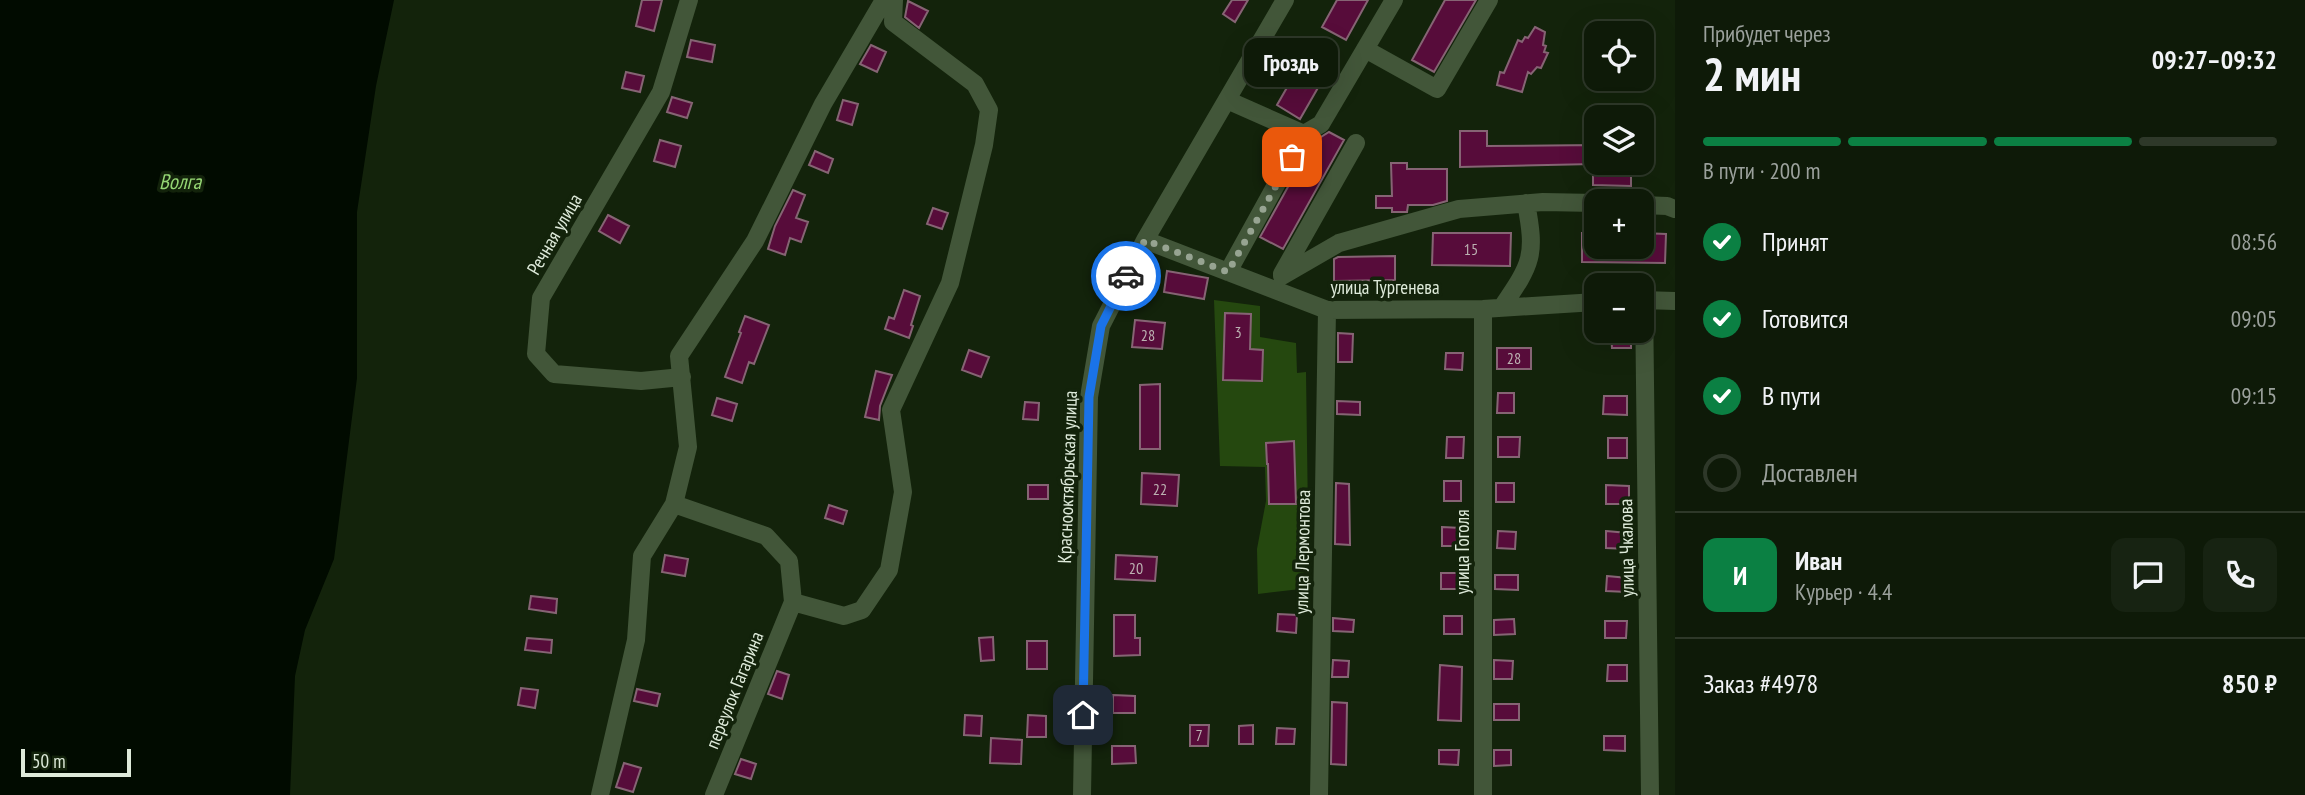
<!DOCTYPE html>
<html lang="ru">
<head>
<meta charset="utf-8">
<style>
	body { margin:0; font-family:"PT Sans Narrow",sans-serif; background:#172312; color:#f1f3f6; height:100vh; display:flex; flex-direction:column; font-size:26px; white-space:nowrap }
	* { box-sizing:border-box; margin:0 }
	p { font-size:23px; color:#9ba19c }
	.icon { flex:none; width:38px; height:38px; fill:none; stroke:currentColor; stroke-width:2; stroke-linecap:round; stroke-linejoin:round }
	.map { position:relative; flex:1; overflow:hidden }
	.panel { display:flex; flex-direction:column; background:#0e1a08; width:630px }
	.panel>* { flex:none }
	.tools { position:absolute; left:1584px; top:21px; display:grid; gap:14px }
	.tools a { display:grid; place-items:center; width:70px; height:70px; border-radius:14px; background:#0e1a08; box-shadow:0 7px 28px #0002,0 0 0 2px #2e3829; font-size:35px }
	.scale { position:absolute; left:21px; bottom:18px; width:110px; box-sizing:border-box; padding-left:7px; border:4px solid #deeada; border-top:0; font-size:19px; line-height:24px; white-space:nowrap; color:#deeada; -webkit-text-stroke:5px #13230b; paint-order:stroke }
	.pin { position:absolute; display:grid; place-items:center; width:60px; height:60px; color:#fff; margin:-30px; border-radius:14px; box-shadow:0 4px 10px #0006 }
	.courier { position:absolute; display:grid; place-items:center; width:70px; height:70px; margin:-35px; border:5px solid #1a73e8; border-radius:50%; background:#fff; color:#222; box-shadow:0 2px 9px #0007 }
	.bubble { position:absolute; height:49px; border-radius:14px; background:#0e1a08; box-shadow:0 7px 28px #0002,0 0 0 2px #2e3829; font-size:23px; font-weight:700; line-height:49px; text-align:center }
	.overview em { font-style:normal; font-weight:700 }
	.overview div { display:flex; flex-direction:column-reverse }
	.overview { display:flex; align-items:center; justify-content:space-between; height:119px; padding:0 28px }
	h1 { font-size:46px; font-weight:700; line-height:52px }
	.bar { display:grid; grid-template-columns:repeat(4,1fr); gap:10px 7px; align-content:center; height:84px; padding:0 28px }
	.bar i { height:9px; border-radius:5px; background:#2e3829 }
	.bar .on { background:#0b8043 }
	.bar p { grid-column:span 4 }
	.line { display:flex; align-items:center; gap:18px; padding:0 28px; border-top:2px solid #2e3829 }
	.line div { flex:1 }
	.round { display:grid; place-items:center; flex:none; width:74px; height:74px; border-radius:14px; background:#172312 }
	ol { padding:0 28px; list-style:none }
	li { display:flex; align-items:center; gap:21px; height:77px }
	li p { margin-inline-start:auto }
	li .icon { padding:7px; border-radius:50%; background:#0b8043; color:#fff; stroke-width:4 }
	li:last-child { color:#9ba19c }
	li i { width:38px; height:38px; border:4px solid #2e3829; border-radius:50% }
	main { display:flex; flex:1; min-height:0 }
	.map>svg:first-child { display:block }
	.green { fill:#25480f }
	.water { fill:#010b00 }
	.building { fill:#570c3a; stroke:#866474; stroke-width:2 }
	.lines { fill:none; stroke-linecap:round; stroke-linejoin:round }
	.minor { stroke:#425639; stroke-width:18 }
	.done { stroke:#97a492; stroke-width:7; stroke-dasharray:0 12.6 }
	.route { stroke:#1a73e8; stroke-width:9 }
	.labels { text-anchor:middle; stroke-width:7; stroke-linejoin:round; paint-order:stroke }
	.number-label { font-size:16px; fill:#bcb2b2 }
	.street-label { font-size:19px; fill:#deeada; stroke:#13230b }
	.water-label { font-size:21px; font-style:italic; fill:#95d674; stroke:#13230b }
</style>
</head>
<body>
<main>
<div class="map">
<svg width="1675" height="795" viewBox="0 0 1675 795">
	<rect width="100%" height="100%" fill="#13230b"/>
	<!-- green -->
	<path class="green" d="M1214 300 1260 306V337L1296 343 1297 373 1306 372 1309 588 1258 594 1257 549 1266 501 1265 467 1220 466Z"/>
	<!-- water -->
	<path class="water" d="M0 0H394L376 86 357 212V378L334 559 305 630 295 676 290 795H0Z"/>
	<!-- building -->
	<path class="building" d="M642 0H662L654 31 636 26Z
		M1232 0H1248L1235 22 1223 14Z
		M1337 0H1368L1346 40 1322 27Z
		M1445 0H1476L1434 72 1412 60Z
		M908 1 928 11 919 28 905 17Z
		M1535 27 1545 32 1543 45 1546 46 1544 52 1548 53 1541 68 1537 67 1531 74 1528 72 1522 92 1497 85 1500 72 1504 73 1518 40 1522 42 1525 37 1528 38Z
		M691 40 715 45 712 62 687 57Z
		M871 45 886 52 877 72 860 64Z
		M1308 51 1331 65 1300 119 1277 105Z
		M626 72 644 76 640 92 622 88Z
		M672 97 692 103 687 118 667 112Z
		M843 100 858 104 852 125 837 120Z
		M1460 131H1487V146L1596 145V163H1631V186L1593 185V164L1460 167Z
		M1329 132 1344 140 1283 249 1260 237 1313 142Z
		M660 140 681 146 675 167 654 161Z
		M815 151 833 159 828 173 809 165Z
		M1391 163H1407V169H1447V201L1433 205H1408L1407 212H1392V208H1376V196H1392Z
		M793 190 805 195 796 218 808 222 801 242 790 238 785 255 768 249 775 226Z
		M933 208 948 213 942 229 927 224Z
		M608 215 629 226 620 243 599 231Z
		M1433 233H1511L1510 266 1432 265Z
		M1582 233H1596V247H1642V233L1666 234 1665 263 1582 262Z
		M1395 256V280L1334 281V259L1338 257Z
		M1167 271 1208 278 1204 299 1164 292Z
		M904 290 920 296 911 325 913 326 909 338 885 329 889 317 894 319Z
		M1225 313 1251 314 1250 349 1263 350 1262 381 1223 380Z
		M745 316 769 325 754 364 749 362 742 383 725 377 741 333 739 332Z
		M1135 320 1165 323 1162 349 1132 347Z
		M1611 331H1631V348H1612Z
		M1338 333 1353 334 1352 362H1338Z
		M1497 348H1531V369H1497Z
		M969 350 989 357 981 377 962 370Z
		M1446 353H1463L1462 370 1445 369Z
		M876 371 892 375 880 406 879 420 865 417Z
		M1160 384V449H1140V385Z
		M1498 393H1514V413H1497Z
		M1604 396H1627V415L1603 414Z
		M717 398 737 404 732 421 712 415Z
		M1337 401 1360 402V415L1337 414Z
		M1025 402 1039 403 1038 420 1023 419Z
		M1447 437H1464L1463 458H1446Z
		M1498 437H1520L1519 457H1498Z
		M1608 438H1627V458H1608Z
		M1294 441 1296 504H1269L1268 464H1267L1266 443Z
		M1142 473 1179 475 1177 506 1141 504Z
		M1444 481H1461V501H1444Z
		M1336 483 1349 484 1350 545 1335 544Z
		M1496 483H1514V502H1496Z
		M1028 485H1048V499H1028Z
		M1606 485 1629 486V504H1606Z
		M829 505 847 511 843 524 825 518Z
		M1442 527 1461 528 1460 546H1442Z
		M1498 531 1516 532 1515 549 1497 548Z
		M1606 531 1628 533V549L1606 548Z
		M665 555 688 559 685 576 662 572Z
		M1116 555 1157 557 1155 581 1115 579Z
		M1441 573H1461V589H1441Z
		M1495 575H1518V590L1495 589Z
		M1607 576 1628 578 1627 592 1606 591Z
		M531 596 557 599 556 613 529 609Z
		M1278 614 1297 615 1296 633 1277 631Z
		M1114 615H1135V638H1140V655L1114 656Z
		M1444 616H1462V634H1444Z
		M1333 618 1354 620 1353 632 1333 631Z
		M1514 619 1515 634 1494 635V620Z
		M1605 621H1627L1626 638H1605Z
		M993 637 994 660 981 661 979 638Z
		M527 638 552 640 551 653 525 650Z
		M1027 641H1047V669H1027Z
		M1333 660 1349 661 1348 677H1332Z
		M1494 660 1513 661 1512 679H1494Z
		M1440 665 1462 667 1461 721 1438 720Z
		M1608 665H1627V681H1607Z
		M777 671 789 675 782 699 768 694Z
		M521 688 538 690 535 708 518 705Z
		M637 689 660 694 657 706 634 701Z
		M1113 695 1135 696V713H1113Z
		M1332 702 1347 703 1346 765 1331 764Z
		M1494 704H1519V720H1494Z
		M965 715 982 716 981 736 964 735Z
		M1028 715 1046 716V737H1027Z
		M1190 725H1209L1208 746H1190Z
		M1253 725V744H1239V726Z
		M1277 728 1295 729 1294 744H1276Z
		M1604 736H1625V751L1604 750Z
		M991 738 1022 740 1021 764 990 763Z
		M1112 746H1135L1136 763 1112 764Z
		M1439 750H1459L1458 765 1439 764Z
		M1494 750H1511V765L1494 766Z
		M741 759 756 764 751 779 735 774Z
		M624 763 641 768 633 792 616 787Z"/>
	<g class="lines">
		<!-- minor -->
		<path class="minor" d="M1365 49 1437 89 1489 0
			M1227 100 1304 134 1321 124 1394 0
			M1642 205 1667 206 1675 209
			M1145 240 1327 310 1483 309 1596 302
			M1228 272 1304 134
			M1282 274 1356 143
			M1282 276 1339 243 1459 209 1543 202 1596 203
			M1642 300 1675 301
			M1644 300 1650 795
			M1502 307C1532 263 1536 256 1526 203
			M1483 309V795
			M682 377 641 381 554 374 536 354 541 298 661 92 689 0
			M674 504 766 536 789 561 793 602 844 616 862 610 889 570 903 492 891 410 950 283 984 145 989 110 975 84 893 22 894 0
			M600 795 636 640 642 556 674 504 688 447 679 356 755 241 823 104 884 0
			M714 795 793 602
			M1082 795 1089 397 1101 326 1145 240 1285 0
			M1319 795 1327 310"/>
	</g>
	<g class="lines">
		<!-- done -->
		<path class="done" d="M1126 276 1145 240 1228 272 1292 157"/>
		<!-- route -->
		<path class="route" d="M1083 715 1089 397 1101 326 1126 276"/>
	</g>
	<g class="labels">
		<!-- number labels -->
		<g class="number-label">
			<text x="1471" y="255">15</text>
			<text x="1238" y="338">3</text>
			<text x="1148" y="341">28</text>
			<text x="1514" y="364">28</text>
			<text x="1160" y="495">22</text>
			<text x="1136" y="574">20</text>
			<text x="1199" y="741">7</text>
		</g>
		<!-- street labels -->
		<g class="street-label">
			<text transform="translate(554 234) rotate(-60)" y="7">Речная улица</text>
			<text x="1385" y="294">улица Тургенева</text>
			<text transform="translate(1067 477) rotate(-88)" y="7">Краснооктябрьская улица</text>
			<text transform="translate(1626 548) rotate(-91)" y="7">улица Чкалова</text>
			<text transform="translate(1302 552) rotate(-89)" y="7">улица Лермонтова</text>
			<text transform="translate(1462 552) rotate(-90)" y="7">улица Гоголя</text>
			<text transform="translate(734 690) rotate(-68)" y="7">переулок Гагарина</text>
		</g>
		<!-- water labels -->
		<g class="water-label">
			<text x="180" y="189">Волга</text>
		</g>
	</g>
</svg>
<div class="tools">
<a><svg class="icon" aria-label="locate" viewBox="0 0 24 24"><circle cx="12" cy="12" r="6"/><path d="M12 2v4M12 18v4M2 12h4M18 12h4"/></svg></a>
<a><svg class="icon" aria-label="layers" viewBox="0 0 24 24"><path d="M12 4l9 5-9 5-9-5zM3 14l9 5 9-5"/></svg></a>
<a>+</a>
<a>−</a>
</div>
<div class="scale">50 m</div>
<div class="pin" style="left:1292px;top:157px;background:#ea580c"><svg class="icon" aria-label="bag" viewBox="0 0 24 24"><path d="M5 8h14l-1 12H6zM9 8a3 3 0 0 1 6 0"/></svg></div>
<div class="pin" style="left:1083px;top:715px;background:#1f2937"><svg class="icon" aria-label="home" viewBox="0 0 24 24"><path d="M3 11l9-7 9 7M6 9v11h12V9"/></svg></div>
<div class="courier" style="left:1126px;top:276px"><svg class="icon" aria-label="car" viewBox="0 0 24 24"><path d="M5 17H2v-5l4-1 3-4h7l3 4 3 1v5h-3M9 17h6M6 11h13"/><circle cx="7" cy="17" r="2"/><circle cx="17" cy="17" r="2"/></svg></div>
<div class="bubble" style="left:1244px;top:38px;width:94px">Гроздь</div>
</div>
<section class="panel">
<div class="overview"><div><h1>2 мин</h1><p>Прибудет через</p></div><em>09:27–09:32</em></div>
<div class="bar"><i class="on"></i><i class="on"></i><i class="on"></i><i></i><p>В пути · 200 m</p></div>
<ol>
<li><svg class="icon" aria-label="check" viewBox="0 0 24 24"><path d="M5 12l5 5 9-10"/></svg>Принят<p>08:56</p></li>
<li><svg class="icon" aria-label="check" viewBox="0 0 24 24"><path d="M5 12l5 5 9-10"/></svg>Готовится<p>09:05</p></li>
<li><svg class="icon" aria-label="check" viewBox="0 0 24 24"><path d="M5 12l5 5 9-10"/></svg>В пути<p>09:15</p></li>
<li><i></i>Доставлен</li>
</ol>
<div class="line" style="height:126px"><b class="round" style="background:#0b8043;color:#fff">И</b><div><b>Иван</b><p>Курьер · 4.4</p></div><a class="round"><svg class="icon" aria-label="chat" viewBox="0 0 24 24"><path d="M4 5h16v11H9l-5 4z"/></svg></a><a class="round"><svg class="icon" aria-label="phone" viewBox="0 0 24 24"><path d="M5 4h4l2 5-3 2q2 4 5 5l2-3 5 2v4C11 20 4 13 5 4z"/></svg></a></div>
<div class="line" style="height:91px"><div>Заказ #4978</div><b>850 ₽</b></div>
</section>
</main>
</body>
</html>
